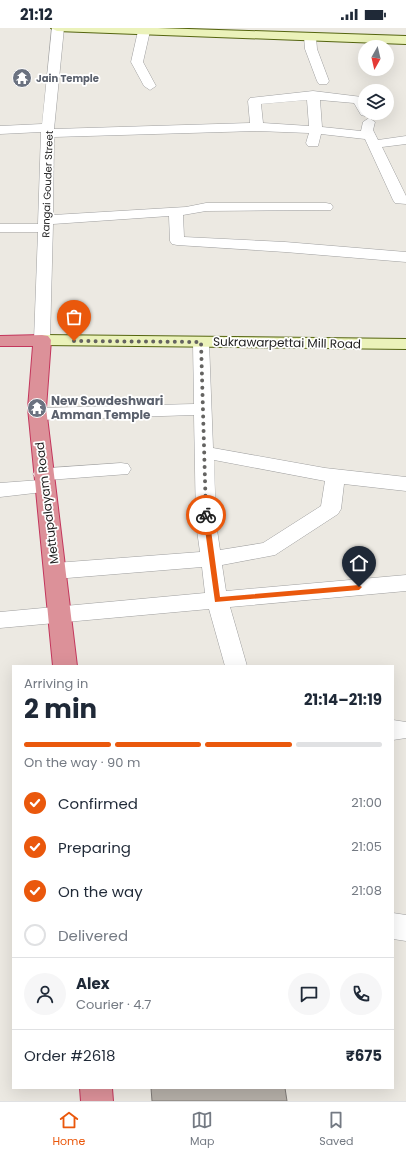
<!DOCTYPE html>
<html lang="en">
<head>
<meta charset="utf-8">
<style>
	body { margin:0; font-family:Poppins,sans-serif; background:#f6f6f7; color:#1f2937; height:100vh; display:flex; flex-direction:column; font-size:15px; white-space:nowrap }
	* { box-sizing:border-box; margin:0 }
	p { font-size:13px; color:#747a83 }
	.icon { flex:none; width:22px; height:22px; fill:none; stroke:currentColor; stroke-width:2; stroke-linecap:round; stroke-linejoin:round }
	.map { position:relative; flex:1; overflow:hidden }
	.drawer { position:absolute; left:12px; top:637px; width:382px; height:424px; display:flex; flex-direction:column; background:#fff; border-radius:0px; box-shadow:0 4px 16px #0002 }
	.drawer>* { flex:none }
	.needle { width:26px; rotate:188deg }
	.tools { position:absolute; left:358px; top:12px; display:grid; gap:8px }
	.tools a { display:grid; place-items:center; width:36px; height:36px; border-radius:50%; background:#fff; box-shadow:0 4px 16px #0002; font-size:20px }
	.pin { position:absolute; display:grid; place-items:center; width:34px; height:34px; color:#fff; margin:-41px -17px; border-radius:50% 50% 50% 0; rotate:-45deg; box-shadow:0 0 4px #0007 }
	.pin .icon { rotate:45deg }
	.courier { position:absolute; display:grid; place-items:center; width:40px; height:40px; margin:-20px; border:3px solid #ea580c; border-radius:50%; background:#fff; color:#222; box-shadow:0 1px 5px #0007 }
	.head em { font-style:normal; font-weight:700 }
	.head div { display:flex; flex-direction:column-reverse }
	.head { display:flex; align-items:center; justify-content:space-between; height:68px; padding:0 12px }
	h1 { font-size:26px; font-weight:700; line-height:30px }
	.bar { display:grid; grid-template-columns:repeat(4,1fr); gap:6px 4px; align-content:center; height:48px; padding:0 12px }
	.bar i { height:5px; border-radius:3px; background:#e0e1e3 }
	.bar .selected { background:#ea580c }
	.bar p { grid-column:span 4 }
	.line { display:flex; align-items:center; gap:10px; padding:0 12px; border-top:1px solid #e0e1e3 }
	.line div { flex:1 }
	.round { display:grid; place-items:center; flex:none; width:42px; height:42px; border-radius:21px; background:#f6f6f7 }
	ol { padding:0 12px; list-style:none }
	li { display:flex; align-items:center; gap:12px; height:44px }
	li p { margin-inline-start:auto }
	li .icon { padding:4px; border-radius:50%; background:#ea580c; color:#fff; stroke-width:4 }
	li:last-child { color:#747a83 }
	li i { width:22px; height:22px; border:2px solid #e0e1e3; border-radius:50% }
	.status { display:flex; justify-content:space-between; align-items:center; height:28px; padding:0 20px; background:#fff; direction:ltr }
	.status svg { height:11px; fill:currentColor }
	.tabs { display:flex; justify-content:space-around; align-items:center; height:56px; border-top:1px solid #e0e1e3; background:#fff; font-size:11px; color:#747a83 }
	.tabs a { display:grid; justify-items:center; gap:2px }
	.tabs .selected { color:#ea580c }
	.map>svg:first-child { display:block }
	.building { fill:#b5afa8; stroke:#7f7a76 }
	.lines { fill:none; stroke-linecap:round; stroke-linejoin:round }
	.street-casing { stroke:#9f9f9f; stroke-width:1 }
	.secondary-casing { stroke:#556510; stroke-width:2 }
	.highway-casing { stroke:#c3365c; stroke-width:2 }
	.street { fill:#fff; fill-rule:evenodd }
	.secondary { fill:#ebf2ba; fill-rule:evenodd }
	.highway { fill:#dc9199; fill-rule:evenodd }
	.route { fill:#ea580c }
	.done { stroke:#646361; stroke-width:4; stroke-dasharray:0 7.2 }
	.labels { text-anchor:middle; stroke-width:3.5; stroke-linejoin:round; paint-order:stroke }
	.far-worship-label { font-size:10px; font-weight:bold; fill:#5b616d; stroke:#fff; text-anchor:start }
	.far-street-label { font-size:10px; fill:#1b1b1b; stroke:#fff }
	.street-label { font-size:12px; fill:#1b1b1b; stroke:#fff }
	.worship-label { font-size:12px; font-weight:bold; fill:#5b616d; stroke:#fff; text-anchor:start }
</style>
</head>
<body>
<div class="status"><b>21:12</b><svg viewBox="0 0 49 12"><path d="M0 12V9h3v3zM5 12V6h3v6zM10 12V3h3v9zM15 12V0h3v12zM26 1h20v11H26zM47 4h2v5h-2z"/></svg></div>
<div class="map">
<svg width="406" height="1073" viewBox="0 0 406 1073">
	<rect width="100%" height="100%" fill="#ece9e2"/>
	<!-- building -->
	<path class="building" d="M151 1060H285L287 1073H152Z"/>
	<g class="lines">
		<!-- street casing -->
		<g class="street-casing">
			<path id="street" d="M52 0H64L54 101 250 95 248 73 250 70 313 63 362 69 365 73V85H371L365 88 361 87 354 75 320 72 322 99 361 103 363 94 369 90 375 94 373 102 378 112 406 108V116L382 119 406 168V176L395 175 393 172 365 111 321 106 318 118H308L306 115 309 105 257 103 54 109 53 187 186 179 206 175H326L331 176 333 179 331 182 206 183 183 187 184 209 285 214 406 224V234L285 224 177 217 172 216 170 213 169 188 53 196 50 312 48 316 42 317 36 316 34 312 38 204H0V196H38L41 104 0 106V98L42 96ZM307 72 309 98 263 95 261 76Z
				M143 0 148 1 150 3 143 34 156 58 150 62 144 58 131 34 138 3Z
				M310 6 316 9 317 21 329 53 327 56H319L317 53 305 21 304 9Z
				M201 309 207 310 209 314 213 420 325 440 406 449V463L344 456 341 481 338 486 275 527 222 537 226 563 406 547V563L230 579 247 638H225L209 581 0 600V584L205 565 202 539 55 551 48 548 44 543 48 538 55 535 200 524 196 495 194 387 38 392 32 390 29 386 32 382 38 380 194 376 193 314 195 310ZM214 432 325 453 321 478 263 515 220 522 216 495Z
				M121 435 128 436 131 441 128 446 48 452 52 453 55 458 52 463 0 469V455L40 452 36 451 33 446 36 441Z
				M393 692 406 694V710L393 712Z
				M393 885 406 887V913L393 911Z"/>
		</g>
		<!-- secondary casing -->
		<g class="secondary-casing">
			<path id="secondary" d="M51 0H158L406 8V16L57 3Z
				M42 307 406 311V321L42 317 36 316 33 312 36 308Z"/>
		</g>
		<!-- highway casing -->
		<g class="highway-casing">
			<path id="highway" d="M42 307 48 308 51 312 46 380 77 638H53L28 380 33 318H0V308Z
				M80 1060H112L113 1073H81Z"/>
		</g>
		<!-- street -->
		<use href="#street" class="street"/>
		<!-- secondary -->
		<use href="#secondary" class="secondary"/>
		<!-- highway -->
		<use href="#highway" class="highway"/>
	</g>
	<!-- route -->
	<path class="route" d="M206 484 209 487 220 569 359 557 362 559 359 562 215 574 203 487Z"/>
	<g class="lines">
		<!-- done -->
		<path class="done" d="M74 313 201 314 206 487"/>
	</g>
	<!-- icons -->
	<defs>
		<g id="temple-disc" transform="scale(1)"><circle r="9.5" fill="#6b7280" stroke="#fff"/><path d="M0-6L5-2H3V0L6.5 2.5H4V6H1.5V3h-3V6H-4V2.5H-6.5L-3 0V-2H-5Z" fill="#fff"/></g>
	</defs>
	<g fill-rule="evenodd">
		<use href="#temple-disc" x="22" y="50"/>
		<use href="#temple-disc" x="37" y="380"/>
	</g>
	<g class="labels">
		<!-- far-worship labels -->
		<g class="far-worship-label">
			<text x="36" y="54">Jain Temple</text>
		</g>
		<!-- far-street labels -->
		<g class="far-street-label">
			<text transform="translate(47 156) rotate(-88)" y="4">Rangai Gouder Street</text>
		</g>
		<!-- street labels -->
		<g class="street-label">
			<text transform="translate(287 315) rotate(1)" y="4">Sukrawarpettai Mill Road</text>
			<text transform="translate(47 475) rotate(-97)" y="4">Mettupalayam Road</text>
		</g>
		<!-- worship labels -->
		<g class="worship-label">
			<text x="51" y="377">New Sowdeshwari<tspan x="51" dy="14">Amman Temple</tspan></text>
		</g>
	</g>
</svg>
<div class="tools">
<a><svg class="needle" viewBox="-14 -14 28 28"><path d="M0-13l5 13h-10z" fill="#e53935"/><path d="M0 13l5-13h-10z" fill="#747a83"/></svg></a>
<a><svg class="icon" aria-label="layers" viewBox="0 0 24 24"><path d="M12 4l9 5-9 5-9-5zM3 14l9 5 9-5"/></svg></a>
</div>
<div class="pin" style="left:74px;top:313px;background:#ea580c"><svg class="icon" aria-label="bag" viewBox="0 0 24 24"><path d="M5 8h14l-1 12H6zM9 8a3 3 0 0 1 6 0"/></svg></div>
<div class="pin" style="left:359px;top:559px;background:#1f2937"><svg class="icon" aria-label="home" viewBox="0 0 24 24"><path d="M3 11l9-7 9 7M6 9v11h12V9"/></svg></div>
<div class="courier" style="left:206px;top:487px"><svg class="icon" aria-label="bike" viewBox="0 0 24 24"><circle cx="6" cy="16" r="4"/><circle cx="18" cy="16" r="4"/><path d="M6 16l4-8h5l3 8M10 8l3 8H6M13 5h3"/></svg></div>
<section class="drawer">
<div class="head"><div><h1>2 min</h1><p>Arriving in</p></div><em>21:14–21:19</em></div>
<div class="bar"><i class="selected"></i><i class="selected"></i><i class="selected"></i><i></i><p>On the way · 90 m</p></div>
<ol>
<li><svg class="icon" aria-label="check" viewBox="0 0 24 24"><path d="M5 12l5 5 9-10"/></svg>Confirmed<p>21:00</p></li>
<li><svg class="icon" aria-label="check" viewBox="0 0 24 24"><path d="M5 12l5 5 9-10"/></svg>Preparing<p>21:05</p></li>
<li><svg class="icon" aria-label="check" viewBox="0 0 24 24"><path d="M5 12l5 5 9-10"/></svg>On the way<p>21:08</p></li>
<li><i></i>Delivered</li>
</ol>
<div class="line" style="height:72px"><a class="round"><svg class="icon" aria-label="person" viewBox="0 0 24 24"><circle cx="12" cy="8" r="4"/><path d="M4 21q1-7 8-7t8 7"/></svg></a><div><b>Alex</b><p>Courier · 4.7</p></div><a class="round"><svg class="icon" aria-label="chat" viewBox="0 0 24 24"><path d="M4 5h16v11H9l-5 4z"/></svg></a><a class="round"><svg class="icon" aria-label="phone" viewBox="0 0 24 24"><path d="M5 4h4l2 5-3 2q2 4 5 5l2-3 5 2v4C11 20 4 13 5 4z"/></svg></a></div>
<div class="line" style="height:52px"><div>Order #2618</div><b>₹675</b></div>
</section>
</div>
<nav class="tabs">
<a class="selected"><svg class="icon" aria-label="home" viewBox="0 0 24 24"><path d="M3 11l9-7 9 7M6 9v11h12V9"/></svg>Home</a>
<a><svg class="icon" aria-label="map" viewBox="0 0 24 24"><path d="M3 6l6-2 6 2 6-2v14l-6 2-6-2-6 2zM9 4v14M15 6v14"/></svg>Map</a>
<a><svg class="icon" aria-label="saved" viewBox="0 0 24 24"><path d="M7 4h10v16l-5-4-5 4z"/></svg>Saved</a>
</nav>
</body>
</html>
